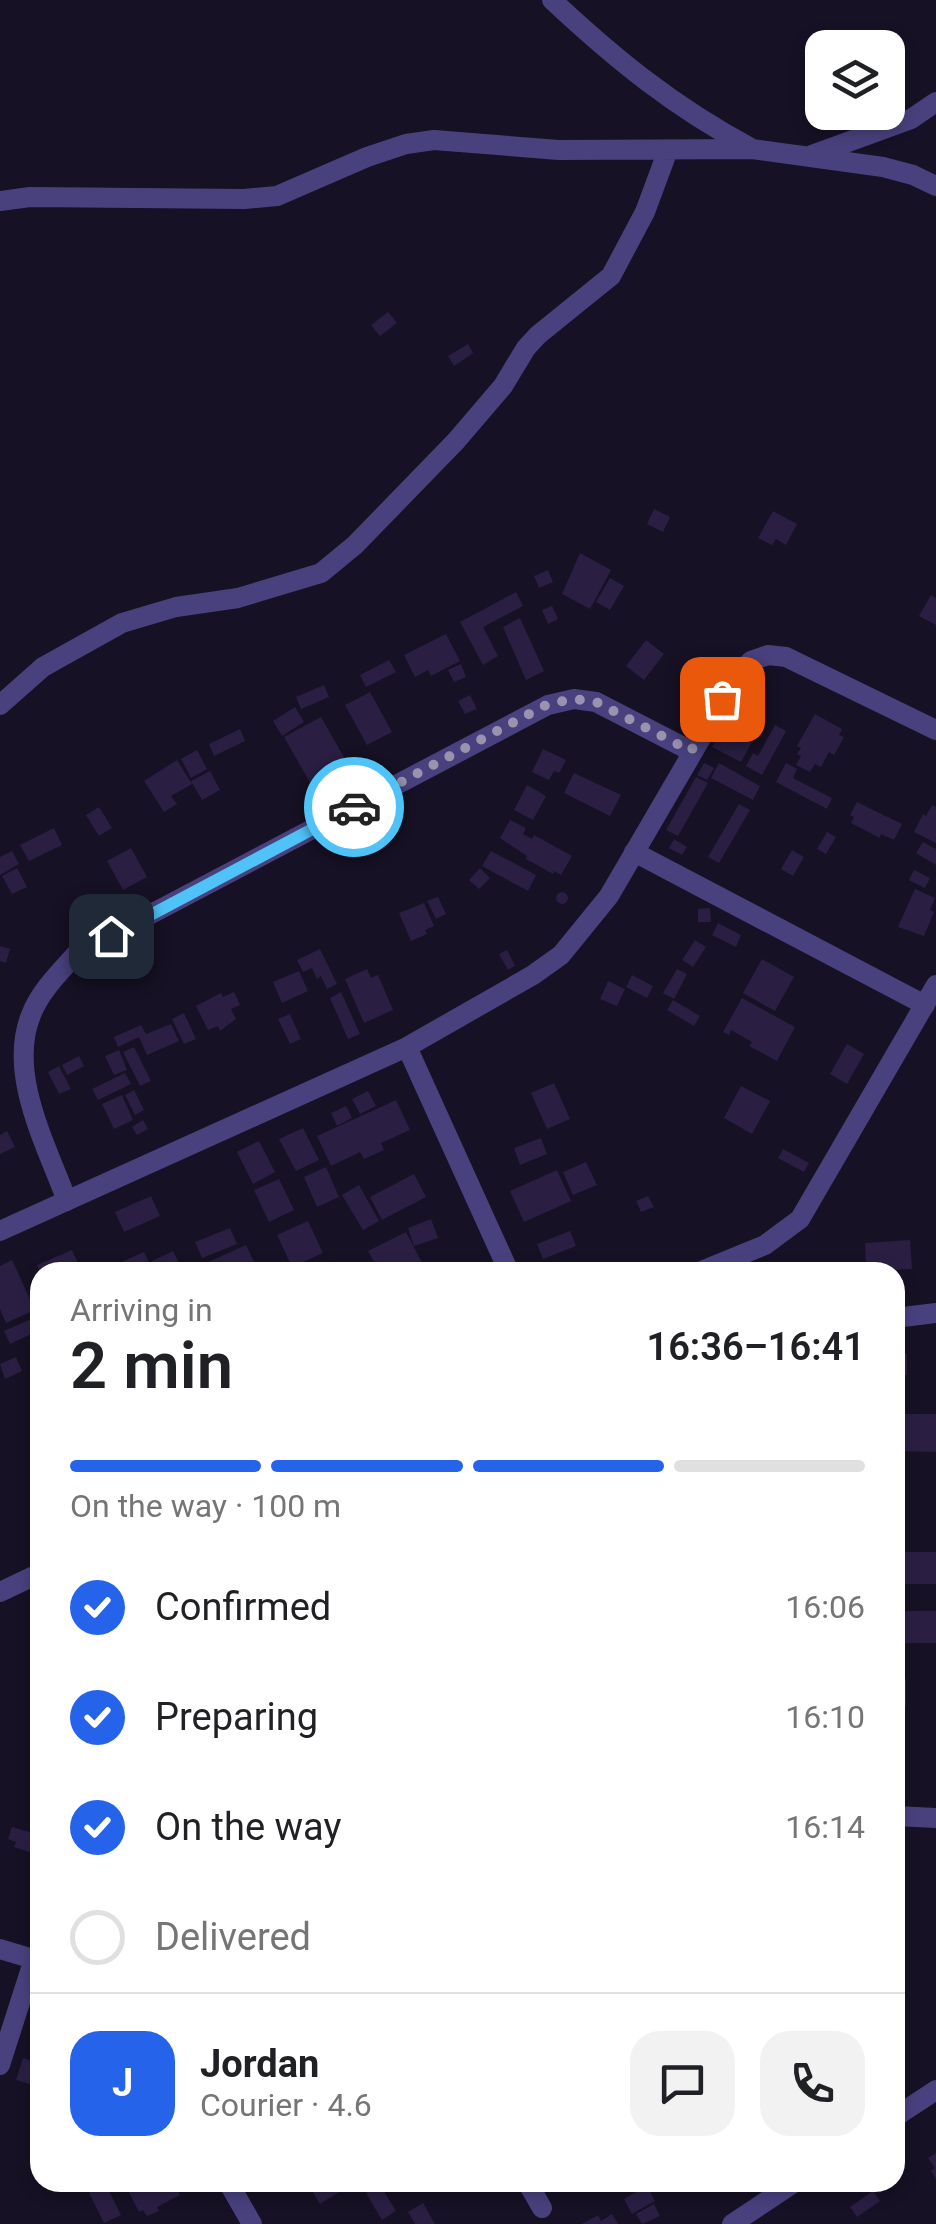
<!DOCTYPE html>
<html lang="en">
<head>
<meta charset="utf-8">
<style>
	body { margin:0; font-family:Roboto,sans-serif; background:#f2f2f2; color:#202124; height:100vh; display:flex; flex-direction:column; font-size:38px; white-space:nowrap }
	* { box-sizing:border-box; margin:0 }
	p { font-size:32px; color:#757577 }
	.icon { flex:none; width:55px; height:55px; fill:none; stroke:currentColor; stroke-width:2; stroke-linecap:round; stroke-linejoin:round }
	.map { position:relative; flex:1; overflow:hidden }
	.sheet { position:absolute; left:30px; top:1262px; width:875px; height:930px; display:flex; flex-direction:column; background:#fff; border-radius:30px; box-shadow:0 5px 15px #0003 }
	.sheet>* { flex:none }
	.tools { position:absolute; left:805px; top:30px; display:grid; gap:20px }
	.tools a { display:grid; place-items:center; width:100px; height:100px; border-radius:20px; background:#fff; box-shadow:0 5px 15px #0003; font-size:50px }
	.pin { position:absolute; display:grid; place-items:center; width:85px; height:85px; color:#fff; margin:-42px; border-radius:20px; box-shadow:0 5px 15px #0006 }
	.courier { position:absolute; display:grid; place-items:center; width:100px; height:100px; margin:-50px; border:8px solid #4fc3f7; border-radius:50%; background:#fff; color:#222; box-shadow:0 2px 12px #0007 }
	.overview em { font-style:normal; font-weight:600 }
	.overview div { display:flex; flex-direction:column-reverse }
	.overview { display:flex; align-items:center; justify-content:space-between; height:170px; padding:0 40px }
	h1 { font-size:65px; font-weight:600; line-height:75px }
	.bar { display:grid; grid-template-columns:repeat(4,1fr); gap:15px 10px; align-content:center; height:120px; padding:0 40px }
	.bar i { height:12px; border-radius:8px; background:#e0e0e0 }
	.bar .active { background:#2563eb }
	.bar p { grid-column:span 4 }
	.line { display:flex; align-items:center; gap:25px; padding:0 40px; border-top:2px solid #e0e0e0 }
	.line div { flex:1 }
	.round { display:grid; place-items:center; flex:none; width:105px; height:105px; border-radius:30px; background:#f2f2f2 }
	ol { padding:0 40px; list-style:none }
	li { display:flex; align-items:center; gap:30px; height:110px }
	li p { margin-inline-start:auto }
	li .icon { padding:10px; border-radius:50%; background:#2563eb; color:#fff; stroke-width:4 }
	li:last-child { color:#757577 }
	li i { width:55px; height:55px; border:5px solid #e0e0e0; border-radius:50% }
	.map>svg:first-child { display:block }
	.building { fill:#2a1f43 }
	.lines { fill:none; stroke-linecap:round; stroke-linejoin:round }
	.minor { stroke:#49417e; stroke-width:20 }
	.done { stroke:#9993b0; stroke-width:10; stroke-dasharray:0 18 }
	.route { stroke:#4fc3f7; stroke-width:12 }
</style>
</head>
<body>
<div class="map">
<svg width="936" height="2224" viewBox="0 0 936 2224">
	<rect width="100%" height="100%" fill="#161124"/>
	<!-- building -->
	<path class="building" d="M388 312 397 323 380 336 371 325Z
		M468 344 473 353 454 366 448 356Z
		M654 509 670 517 663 532 647 524Z
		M773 511 797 524 786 545 776 539 772 545 758 538Z
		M580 553 611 570 590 609 562 594Z
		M548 570 553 582 539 588 534 576Z
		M610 578 624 586 610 610 596 602Z
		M516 592 523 606 483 627 498 656 483 665 460 622Z
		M931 595 936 598V625L919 616Z
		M552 606 558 619 548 624 542 610Z
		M520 618 544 671 526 680 503 627Z
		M446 634 460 661 431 676 428 670 415 677 404 655Z
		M646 640 664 654 644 680 626 666Z
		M389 660 396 672 366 687 360 675Z
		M461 664 466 677 454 682 448 670Z
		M324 685 329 697 301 709 296 697Z
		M370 692 392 732 367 745 345 705Z
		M470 695 477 709 465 714 458 701Z
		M295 707 304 722 282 736 273 721Z
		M815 714 842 729 839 735 844 737 834 755 829 752 821 767 815 764 810 772 796 765 801 756 797 754 801 748 797 746Z
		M321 717 349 766 312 786 284 737Z
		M729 717 757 733 741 762 712 747Z
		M775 725 786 731 762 775 746 766 753 753 758 756Z
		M240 729 245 741 214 756 209 744Z
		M543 749 566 760 559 773 554 771 549 780 532 772Z
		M197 750 207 769 191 778 181 759Z
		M177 760 192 784 171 796 177 804 164 812 144 781Z
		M704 763 714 768 707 780 697 775Z
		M719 763 760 786 753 800 711 778Z
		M786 763 797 769 793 778 832 798 827 809 776 782Z
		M210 771 220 790 202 800 191 781Z
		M574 773 621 795 610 816 564 793Z
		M696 777 708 783 678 836 666 830Z
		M527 785 546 796 533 820 514 810Z
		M857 802 902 824 894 840 881 834 880 838 851 823 854 817 850 815Z
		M739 804 750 810 719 863 708 857Z
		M932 805 936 807V843L914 832 923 814 926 816Z
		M99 807 112 828 99 836 86 815Z
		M510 820 526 828 523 834 532 839 534 835 572 856 561 875 554 871 553 874 526 859 527 856 500 838Z
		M54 828 62 845 29 861 20 845Z
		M827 832 836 837 826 854 817 849Z
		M674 839 687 847 682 855 669 848Z
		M923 842 936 849V865L916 853Z
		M131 848 147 877 123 890 107 861Z
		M792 850 804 857 793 876 781 869Z
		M12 851 19 864 0 875V857Z
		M491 851 536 875 528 891 482 866Z
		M17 868 27 887 12 894 2 876Z
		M480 868 490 878 479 889 469 880Z
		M914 870 930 878 925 888 909 880Z
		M915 889 935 898 930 910 934 912 924 936 898 927Z
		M556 898a6 6 0 1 1 12 0a6 6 0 1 1-12 0Z
		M438 897 446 914 436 919 427 901Z
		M424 903 434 926 425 930 427 934 411 941 399 913Z
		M710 908 711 922H698V909Z
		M718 923 741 935 736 947 712 935Z
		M695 940 706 947 693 967 682 960Z
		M0 946 10 949 6 963 0 961Z
		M320 949 337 984 327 989 321 976 317 979 312 968 303 972 297 960Z
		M507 950 515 966 508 970 499 954Z
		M762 959 794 977 775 1011 743 993Z
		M367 969 371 978 378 975 393 1010 364 1023 345 979Z
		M677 969 687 974 674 999 663 993Z
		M299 971 308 991 282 1003 273 982Z
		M632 975 653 986 647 998 626 987Z
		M608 981 625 989 617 1006 600 999Z
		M234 992 240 1005 231 1009 236 1019 220 1031 218 1026 208 1030 196 1006 221 993 223 997Z
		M341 992 360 1034 348 1039 330 998Z
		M742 998 795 1027 777 1061 749 1046 752 1042 731 1030 729 1035 723 1032Z
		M673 1000 700 1016 694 1026 667 1010Z
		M184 1013 196 1039 184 1044 172 1019Z
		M290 1014 301 1039 290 1044 278 1019Z
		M171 1024 179 1041 147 1055 139 1037 118 1047 114 1037 141 1025 146 1034Z
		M847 1044 864 1054 847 1084 830 1074Z
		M134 1047 151 1081 140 1086 123 1052Z
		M119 1050 127 1070 114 1075 105 1056Z
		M79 1056 84 1066 67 1075 62 1065Z
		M59 1066 71 1089 59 1094 48 1072Z
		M125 1073 131 1084 98 1100 92 1089Z
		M554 1083 570 1119 547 1129 531 1093Z
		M741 1086 770 1101 752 1134 724 1118Z
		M134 1090 144 1110 135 1115 125 1095Z
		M368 1091 376 1106 360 1114 352 1099Z
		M122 1095 133 1120 114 1129 102 1104Z
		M396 1100 410 1130 381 1143 384 1150 364 1159 360 1152 331 1166 317 1136Z
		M346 1106 352 1118 337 1126 331 1113Z
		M143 1120 148 1129 137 1135 132 1127Z
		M303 1128 319 1160 296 1171 279 1139Z
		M7 1131 15 1147 0 1154V1135Z
		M541 1138 547 1154 520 1165 514 1148Z
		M259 1141 275 1172 253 1184 237 1152Z
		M783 1149 809 1163 804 1172 778 1158Z
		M586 1162 597 1185 573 1195 563 1172Z
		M326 1167 339 1197 317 1207 304 1177Z
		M557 1170 571 1201 524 1222 510 1191Z
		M414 1174 426 1197 382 1220 370 1197Z
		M279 1179 294 1210 269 1222 254 1190Z
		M359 1185 379 1221 363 1230 342 1195Z
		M151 1196 160 1216 124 1232 115 1212Z
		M648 1196 654 1207 641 1212 636 1201Z
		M431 1219 438 1238 414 1246 408 1228Z
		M308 1221 323 1253 292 1267 277 1235Z
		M230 1228 237 1244 202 1258 195 1242Z
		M570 1231 576 1246 543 1259 537 1244Z
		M406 1232 427 1272H379L368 1251Z
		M910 1240 912 1269 866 1271 865 1243Z
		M246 1245 254 1262 232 1272H203L200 1266Z
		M72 1250 82 1272H40L37 1265Z
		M173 1251 179 1263 158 1272 152 1261Z
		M144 1252 154 1272H123L119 1263Z
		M12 1260 35 1310 6 1323 0 1309V1266Z
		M40 1315V1330L10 1344 4 1331Z
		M895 1354H907V1375H895Z
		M16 1357 22 1371 5 1379 0 1364Z
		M895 1414H936V1452L895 1451Z
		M895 1552H936V1584H895Z
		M898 1611H936V1643H898Z
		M895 1679H906V1706L895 1707Z
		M12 1827 40 1835V1849L34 1847 33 1853 14 1847 16 1842 8 1839Z
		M23 2058 40 2064 36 2086 16 2080Z
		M936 2153V2179L931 2171 935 2168 928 2158Z
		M139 2182H174L180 2195 157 2207 159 2211 147 2216 143 2210 139 2212 127 2188Z
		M307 2182H349L350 2185 320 2204Z
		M106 2185 121 2215 104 2223 89 2193Z
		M380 2185 396 2211 382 2220 366 2193Z
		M647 2186 655 2201 632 2214 624 2199Z
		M873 2191 880 2201 857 2217 850 2207Z
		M423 2203 435 2224H415L408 2212Z
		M654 2204 660 2216 642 2224 636 2214Z
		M612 2214 618 2224H582L598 2215 601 2221Z"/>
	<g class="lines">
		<!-- minor -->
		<path class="minor" d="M552 0C615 59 674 107 751 148
			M812 155 911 119 936 102
			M0 201 30 197 244 199 277 196 367 157 406 144 434 140 559 150 752 149 883 167 913 175 936 186
			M0 705 43 667 122 623 176 607 238 598 321 573 355 545 456 441 503 386 526 348 538 335 611 276 645 212 668 150
			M634 852 925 1005
			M407 1047 509 1272
			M67 1201C47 1146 7 1074 31 1015 40 991 60 972 77 953L548 705 574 699 596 702 691 751
			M0 1231 407 1047 533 975 561 955 609 896 739 673 751 661 768 655 786 657 936 730
			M699 1272 765 1245 800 1219 936 985
			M895 1318 936 1313
			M0 1592 40 1573
			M895 1816 936 1818
			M0 1949 40 1961
			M0 2065 34 1959
			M895 2117 936 2090
			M228 2182 252 2224
			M527 2182 542 2208
			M732 2224 795 2182"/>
	</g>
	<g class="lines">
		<!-- done -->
		<path class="done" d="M354 807 548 704 574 699 596 702 691 751 722 699"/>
		<!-- route -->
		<path class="route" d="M111 936 354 807"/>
	</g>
</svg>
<div class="tools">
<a><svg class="icon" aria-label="layers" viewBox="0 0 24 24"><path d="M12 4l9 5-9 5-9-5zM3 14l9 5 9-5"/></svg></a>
</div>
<div class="pin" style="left:722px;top:699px;background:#ea580c"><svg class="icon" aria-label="bag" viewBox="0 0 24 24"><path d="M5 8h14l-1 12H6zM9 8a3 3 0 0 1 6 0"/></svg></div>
<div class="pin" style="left:111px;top:936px;background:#1f2937"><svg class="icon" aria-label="home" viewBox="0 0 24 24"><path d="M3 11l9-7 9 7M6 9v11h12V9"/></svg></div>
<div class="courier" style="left:354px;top:807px"><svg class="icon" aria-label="car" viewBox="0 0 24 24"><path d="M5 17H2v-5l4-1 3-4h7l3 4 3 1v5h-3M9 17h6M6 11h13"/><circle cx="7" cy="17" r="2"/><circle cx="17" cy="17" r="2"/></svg></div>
<section class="sheet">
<div class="overview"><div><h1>2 min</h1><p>Arriving in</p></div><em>16:36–16:41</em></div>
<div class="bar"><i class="active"></i><i class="active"></i><i class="active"></i><i></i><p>On the way · 100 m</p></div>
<ol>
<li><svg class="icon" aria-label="check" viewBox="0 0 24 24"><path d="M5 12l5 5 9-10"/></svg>Confirmed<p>16:06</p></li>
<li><svg class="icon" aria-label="check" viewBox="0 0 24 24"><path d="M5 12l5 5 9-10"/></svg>Preparing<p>16:10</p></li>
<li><svg class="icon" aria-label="check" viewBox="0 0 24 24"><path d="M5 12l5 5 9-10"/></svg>On the way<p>16:14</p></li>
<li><i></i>Delivered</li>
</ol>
<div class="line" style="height:180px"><b class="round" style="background:#2563eb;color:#fff">J</b><div><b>Jordan</b><p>Courier · 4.6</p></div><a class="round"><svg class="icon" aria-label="chat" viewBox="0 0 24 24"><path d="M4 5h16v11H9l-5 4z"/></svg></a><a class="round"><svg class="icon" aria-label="phone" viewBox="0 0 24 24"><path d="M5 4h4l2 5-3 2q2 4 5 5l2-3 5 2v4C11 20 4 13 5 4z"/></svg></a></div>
</section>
</div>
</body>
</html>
